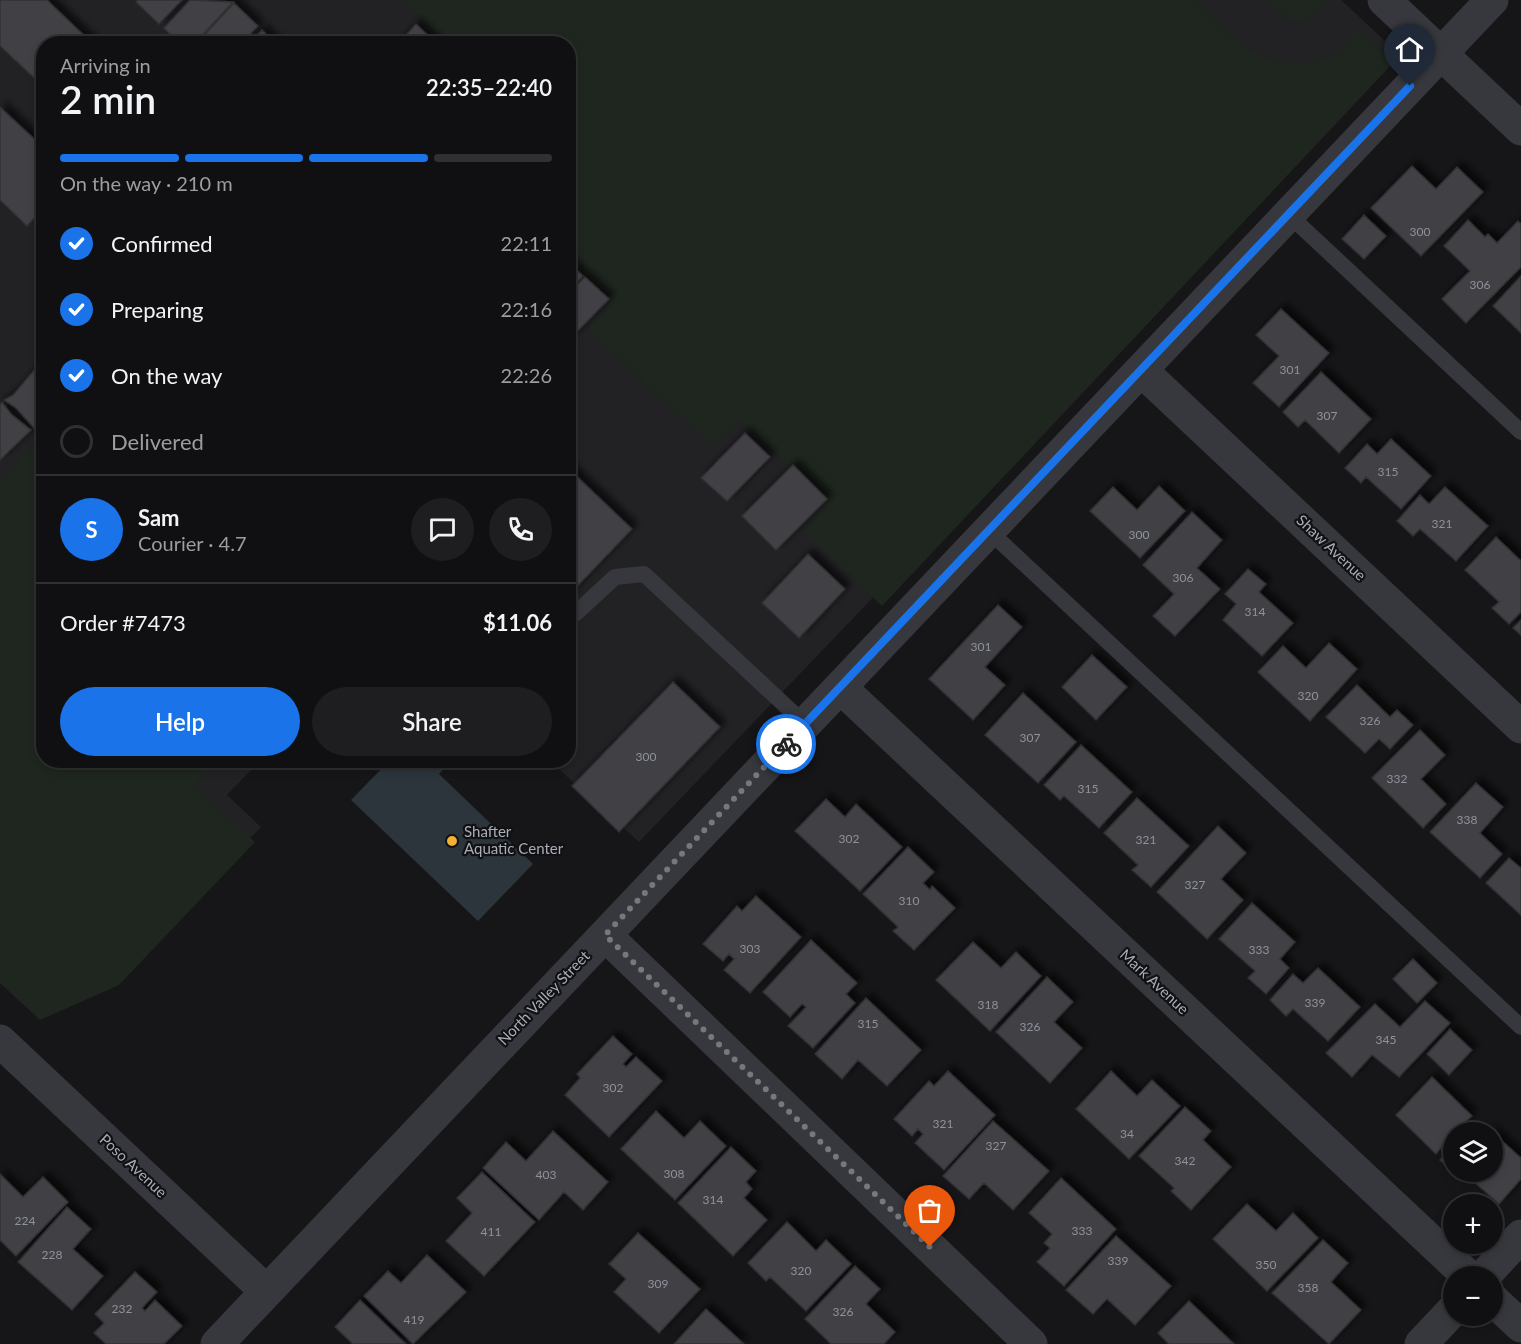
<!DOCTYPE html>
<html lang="en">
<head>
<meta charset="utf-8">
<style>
	body { margin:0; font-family:Lato,sans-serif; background:#1e1e20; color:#f1f3f6; height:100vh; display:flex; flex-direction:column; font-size:22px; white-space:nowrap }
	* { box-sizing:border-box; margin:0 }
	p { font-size:20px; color:#9c9d9f }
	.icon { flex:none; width:33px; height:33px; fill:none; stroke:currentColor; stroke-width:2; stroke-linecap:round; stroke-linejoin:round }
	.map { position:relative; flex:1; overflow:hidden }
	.details { position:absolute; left:36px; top:36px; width:540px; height:732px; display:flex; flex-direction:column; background:#101012; border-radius:24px; box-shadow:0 3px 9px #0003,0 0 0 2px #303032 }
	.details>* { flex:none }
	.buttons { position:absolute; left:1443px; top:1122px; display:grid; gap:12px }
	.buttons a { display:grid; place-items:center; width:60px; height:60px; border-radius:50%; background:#101012; box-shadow:0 3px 9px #0003,0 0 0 2px #303032; font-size:30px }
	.pin { position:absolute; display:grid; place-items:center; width:51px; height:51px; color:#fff; margin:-62px -26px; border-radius:50% 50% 50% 0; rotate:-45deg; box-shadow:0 0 6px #0007 }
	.pin .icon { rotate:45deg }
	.courier { position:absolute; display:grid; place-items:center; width:60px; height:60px; margin:-30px; border:4px solid #1a73e8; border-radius:50%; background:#fff; color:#222; box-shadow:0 2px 8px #0007 }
	.headline em { font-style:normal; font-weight:600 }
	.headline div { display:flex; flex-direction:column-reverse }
	.headline { display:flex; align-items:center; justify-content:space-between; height:102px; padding:0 24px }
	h1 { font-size:39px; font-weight:600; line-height:45px }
	.bar { display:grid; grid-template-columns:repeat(4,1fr); gap:9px 6px; align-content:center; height:72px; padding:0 24px }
	.bar i { height:8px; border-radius:4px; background:#303032 }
	.bar .current { background:#1a73e8 }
	.bar p { grid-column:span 4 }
	.line { display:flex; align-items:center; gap:15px; padding:0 24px; border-top:2px solid #303032 }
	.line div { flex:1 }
	.round { display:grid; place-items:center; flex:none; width:63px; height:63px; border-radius:32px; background:#1e1e20 }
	ol { padding:0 24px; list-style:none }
	li { display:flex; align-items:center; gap:18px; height:66px }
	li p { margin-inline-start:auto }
	li .icon { padding:6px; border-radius:50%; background:#1a73e8; color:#fff; stroke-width:4 }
	li:last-child { color:#9c9d9f }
	li i { width:33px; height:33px; border:3px solid #303032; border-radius:50% }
	.button { display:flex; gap:12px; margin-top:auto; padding:12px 24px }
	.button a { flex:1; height:69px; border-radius:36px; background:#1a73e8; color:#fff; font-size:24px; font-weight:600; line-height:69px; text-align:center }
	.button a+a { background:#1e1e20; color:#f1f3f6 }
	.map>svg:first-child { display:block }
	.built { fill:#222225 }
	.green { fill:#1e261f }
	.water { fill:#2c353c }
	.building { fill:#404145; stroke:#303034; stroke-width:1.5; filter:url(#shadow) }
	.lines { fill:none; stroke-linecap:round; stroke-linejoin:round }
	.service { stroke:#37383d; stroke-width:16 }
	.minor { stroke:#37383d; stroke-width:33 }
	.done { stroke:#757880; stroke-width:6; stroke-dasharray:0 10.8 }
	.route { stroke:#1a73e8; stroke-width:8 }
	.poi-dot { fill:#f2b134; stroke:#111113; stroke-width:2 }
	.labels { text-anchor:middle; stroke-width:4.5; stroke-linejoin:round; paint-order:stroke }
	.number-label { font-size:12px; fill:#8e929b }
	.street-label { font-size:15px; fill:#a8adb8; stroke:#111113 }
	.poi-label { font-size:15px; fill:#a8adb8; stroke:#111113; text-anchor:start }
</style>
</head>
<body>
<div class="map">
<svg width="1521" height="1344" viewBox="0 0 1521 1344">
	<defs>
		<filter id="shadow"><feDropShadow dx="5.5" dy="-5.5" stdDeviation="3" flood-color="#0009"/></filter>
	</defs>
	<rect width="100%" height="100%" fill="#161618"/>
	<!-- built -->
	<path class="built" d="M0 0H1341L1396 51 639 842 550 761 568 760V44H44V760L260 761 227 795 261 827 119 971 0 977Z"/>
	<!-- green -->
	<path class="green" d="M401 0H1195L1239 43 1270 61 1315 63 1339 50 1358 29 1395 61 882 606 803 531 828 504 739 420 713 447 587 329 612 302 569 261 568 44 448 43Z
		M1266 0H1329C1300 30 1296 28 1266 0Z
		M43 434 44 760 216 761 194 784 255 842 119 985 40 1020 0 983V481Z"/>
	<!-- water -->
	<path class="water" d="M389 761H451L439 774 533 864 478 921 351 800Z"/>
	<!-- building -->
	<path class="building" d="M0 0H47L93 44H44V87L0 46Z
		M138 0H182L159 24 136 2Z
		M190 0 233 2 194 44H180L164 28Z
		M234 3 258 26 241 44H196Z
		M416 24 437 44H398Z
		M262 30 276 44H249Z
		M0 107 44 148V208L27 226 0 200Z
		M1412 166 1436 189 1457 167 1483 192 1421 256 1371 208Z
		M1364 215 1386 236 1364 259 1342 239Z
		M1468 220 1485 237 1488 234 1497 243 1518 221 1521 224V267L1466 323 1442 299 1470 271 1444 246Z
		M568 262 583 276 568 291Z
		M1521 276V333L1493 306Z
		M585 277 609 299 568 341V294Z
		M1281 309 1329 353 1279 407 1253 383 1279 356 1256 335Z
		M42 361 44 415 34 428 16 408 4 400 13 395Z
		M1321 372 1371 419 1339 453 1305 420 1298 427 1283 412Z
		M2 402 11 414 31 430 0 460V405Z
		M745 433 770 457 727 501 701 478Z
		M1391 439 1431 476 1401 509 1366 477 1361 483 1345 468 1367 444 1377 454Z
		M793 465 827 499 776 550 742 516Z
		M568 468 632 529 568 596Z
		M1159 486 1185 511 1140 558 1090 511 1113 487 1137 510Z
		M1445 487 1488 526 1456 561 1420 529 1413 536 1397 521 1420 495 1429 504Z
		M1192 512 1222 540 1197 568 1220 589 1175 636 1153 616 1174 594 1143 565Z
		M1496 537 1521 561V612L1509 624 1492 608 1499 602 1465 570Z
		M808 554 845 589 799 638 762 603Z
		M1248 569 1266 584 1259 592 1293 623 1262 656 1223 620 1236 604 1225 594Z
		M998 605 1022 627 985 667 1005 685 973 720 929 679Z
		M1521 620V635L1513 628Z
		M1329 643 1357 669 1310 721 1258 672 1283 646 1306 668Z
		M1092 655 1127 687 1096 720 1062 687Z
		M673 682 720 727 619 832 572 786Z
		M1357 685 1390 717 1397 710 1413 725 1390 749 1379 739 1365 753 1326 717Z
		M1023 693 1076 742 1038 783 985 735Z
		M1420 730 1445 755 1421 779 1446 804 1423 828 1372 778Z
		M1081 745 1132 792 1099 828 1064 796 1060 800 1044 785Z
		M1476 783 1503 807 1480 833 1502 854 1480 878 1430 832Z
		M1137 798 1189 846 1151 887 1132 870 1138 865 1104 833Z
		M826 799 845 817 856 804 902 847 860 891 795 831Z
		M1218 826 1246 853 1221 879 1243 900 1207 939 1157 892Z
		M908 847 934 872 923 883 930 890 932 886 955 908 914 950 893 931 898 927 863 894Z
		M1509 858 1521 868V915L1486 883Z
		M756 896 801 937 750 993 724 970 734 959 729 954 723 961 703 944 737 906 742 911Z
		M1252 903 1295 942 1280 959 1289 968 1266 994 1248 978 1255 971 1219 939Z
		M811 940 857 983 846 994 855 1003 813 1048 788 1026 806 1007 802 1004 790 1017 763 992Z
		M973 942 1001 968 1016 952 1041 976 990 1031 936 980Z
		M1413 959 1437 983 1417 1003 1393 979Z
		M1318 968 1360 1007 1328 1041 1293 1009 1286 1016 1270 1000 1293 974 1303 983Z
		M1047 977 1073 1002 1054 1022 1082 1048 1050 1083 996 1032Z
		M866 998 921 1050 887 1086 858 1060 842 1079 815 1054Z
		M1425 1001 1450 1023 1399 1077 1372 1055 1352 1077 1326 1053 1375 1004 1400 1027Z
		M1450 1029 1472 1050 1449 1075 1427 1054Z
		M613 1036 632 1054 623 1064 626 1067 636 1057 662 1081 609 1137 565 1095 580 1078 577 1074Z
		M948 1071 995 1115 944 1170 915 1143 923 1134 918 1129 912 1136 894 1119 929 1081 934 1086Z
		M1111 1071 1137 1096 1152 1080 1180 1106 1129 1159 1076 1109Z
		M1432 1077 1472 1116 1454 1132 1436 1154 1396 1115Z
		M1185 1107 1211 1131 1203 1140 1231 1167 1191 1210 1171 1191 1174 1188 1139 1156Z
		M656 1111 684 1138 700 1121 726 1146 675 1200 621 1149Z
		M993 1121 1049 1171 1013 1210 984 1183 969 1199 943 1176Z
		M1490 1130 1521 1158V1179L1499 1204 1463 1172 1459 1177 1440 1160 1454 1144V1172H1492V1132H1488Z
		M553 1131 608 1182 583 1210 564 1192 539 1220 483 1168 506 1142 526 1161Z
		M731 1147 756 1171 746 1182 752 1189 744 1198 767 1220 733 1256 678 1203Z
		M482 1172 535 1222 484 1276 446 1241 472 1213 457 1198Z
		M0 1174 23 1197 43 1177 68 1202 16 1256 0 1240Z
		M1061 1178 1116 1229 1064 1286 1037 1262 1050 1248 1044 1243 1052 1234 1029 1213Z
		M1247 1204 1276 1231 1293 1213 1318 1238 1267 1291 1213 1239Z
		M67 1207 91 1229 73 1249 103 1276 72 1310 18 1262Z
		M787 1222 816 1251 826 1240 851 1264 806 1311 770 1277 766 1281 748 1263Z
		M638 1233 700 1289 659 1333 614 1292 626 1279 609 1264Z
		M1116 1236 1171 1286 1135 1325 1107 1299 1093 1314 1066 1290Z
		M1323 1240 1348 1263 1331 1282 1361 1310 1329 1344 1272 1293Z
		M427 1255 466 1292 413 1344 364 1296 388 1271 401 1283Z
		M855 1266 880 1289 866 1304 895 1332 884 1344H831L805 1319Z
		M135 1272 157 1292 142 1308 145 1311 155 1300 182 1326 164 1344H106L94 1333 104 1323 95 1314Z
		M360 1300 406 1344H353L335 1327Z
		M1189 1301 1234 1344H1169L1158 1333Z
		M706 1309 744 1344H674Z"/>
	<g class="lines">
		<!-- service -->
		<path class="service" d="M1288 214 1521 432
			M988 530 1521 1027
			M576 613 615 577 644 574 805 724"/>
		<!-- minor -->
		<path class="minor" d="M1384 0 1521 129
			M1141 370 1521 727
			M840 687 1468 1276
			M605 935 1031 1344
			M0 1041 266 1291
			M1484 1276 1521 1236
			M1492 1299 1521 1326
			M217 1344 1492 0
			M1421 1344 1454 1309"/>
	</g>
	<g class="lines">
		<!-- done -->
		<path class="done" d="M786 744 605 935 930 1247"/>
		<!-- route -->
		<path class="route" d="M786 744 1410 86"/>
	</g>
	<!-- markers -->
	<circle class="poi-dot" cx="452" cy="841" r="6"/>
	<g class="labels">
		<!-- number labels -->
		<g class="number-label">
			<text x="1420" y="236">300</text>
			<text x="1480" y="289">306</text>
			<text x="1290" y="374">301</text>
			<text x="1327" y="420">307</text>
			<text x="1388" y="476">315</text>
			<text x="1442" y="528">321</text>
			<text x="1139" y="539">300</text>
			<text x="1183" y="582">306</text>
			<text x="1255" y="616">314</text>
			<text x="981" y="651">301</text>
			<text x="1308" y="700">320</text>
			<text x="1370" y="725">326</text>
			<text x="1030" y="742">307</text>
			<text x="646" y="761">300</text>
			<text x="1397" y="783">332</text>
			<text x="1088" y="793">315</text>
			<text x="1467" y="824">338</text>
			<text x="849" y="843">302</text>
			<text x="1146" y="844">321</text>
			<text x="1195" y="889">327</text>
			<text x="909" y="905">310</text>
			<text x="750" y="953">303</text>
			<text x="1259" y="954">333</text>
			<text x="1315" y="1007">339</text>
			<text x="988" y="1009">318</text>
			<text x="868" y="1028">315</text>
			<text x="1030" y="1031">326</text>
			<text x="1386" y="1044">345</text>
			<text x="613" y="1092">302</text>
			<text x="943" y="1128">321</text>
			<text x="1127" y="1138">34</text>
			<text x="996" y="1150">327</text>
			<text x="1185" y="1165">342</text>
			<text x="674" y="1178">308</text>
			<text x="546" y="1179">403</text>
			<text x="713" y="1204">314</text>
			<text x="25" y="1225">224</text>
			<text x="1082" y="1235">333</text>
			<text x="491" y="1236">411</text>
			<text x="52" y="1259">228</text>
			<text x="1118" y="1265">339</text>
			<text x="1266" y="1269">350</text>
			<text x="801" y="1275">320</text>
			<text x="658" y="1288">309</text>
			<text x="1308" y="1292">358</text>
			<text x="122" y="1313">232</text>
			<text x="843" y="1316">326</text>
			<text x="414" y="1324">419</text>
		</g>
		<!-- street labels -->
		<g class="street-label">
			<text transform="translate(1331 548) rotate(43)" y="5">Shaw Avenue</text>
			<text transform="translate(1154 982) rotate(43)" y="5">Mark Avenue</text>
			<text transform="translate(544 998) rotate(-46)" y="5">North Valley Street</text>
			<text transform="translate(133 1166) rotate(43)" y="5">Poso Avenue</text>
		</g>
		<!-- poi labels -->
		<g class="poi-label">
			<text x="464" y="837">Shafter<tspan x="464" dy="17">Aquatic Center</tspan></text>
		</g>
	</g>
</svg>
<div class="buttons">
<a><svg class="icon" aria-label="layers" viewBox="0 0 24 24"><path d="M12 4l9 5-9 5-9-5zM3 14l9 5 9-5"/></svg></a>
<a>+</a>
<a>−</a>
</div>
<div class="pin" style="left:930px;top:1247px;background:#ea580c"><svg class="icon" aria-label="bag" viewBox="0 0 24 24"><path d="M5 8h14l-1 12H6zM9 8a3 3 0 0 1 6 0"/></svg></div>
<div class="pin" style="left:1410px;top:86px;background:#1f2937"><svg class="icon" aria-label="home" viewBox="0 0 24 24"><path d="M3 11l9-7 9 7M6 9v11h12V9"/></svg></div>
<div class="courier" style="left:786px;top:744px"><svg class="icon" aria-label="bike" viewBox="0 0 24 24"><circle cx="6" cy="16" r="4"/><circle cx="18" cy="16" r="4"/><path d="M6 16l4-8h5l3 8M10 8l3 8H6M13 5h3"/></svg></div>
<section class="details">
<div class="headline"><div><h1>2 min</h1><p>Arriving in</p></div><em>22:35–22:40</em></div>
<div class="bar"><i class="current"></i><i class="current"></i><i class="current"></i><i></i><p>On the way · 210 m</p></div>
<ol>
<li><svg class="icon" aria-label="check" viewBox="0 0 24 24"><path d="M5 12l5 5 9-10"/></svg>Confirmed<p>22:11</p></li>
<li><svg class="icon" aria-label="check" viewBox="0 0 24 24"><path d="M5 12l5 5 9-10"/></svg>Preparing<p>22:16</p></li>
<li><svg class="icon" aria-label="check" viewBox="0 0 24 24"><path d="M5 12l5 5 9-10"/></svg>On the way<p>22:26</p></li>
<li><i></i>Delivered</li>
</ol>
<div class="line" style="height:108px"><b class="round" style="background:#1a73e8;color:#fff">S</b><div><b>Sam</b><p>Courier · 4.7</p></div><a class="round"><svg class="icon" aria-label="chat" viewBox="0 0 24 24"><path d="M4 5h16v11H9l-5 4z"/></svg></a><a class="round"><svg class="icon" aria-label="phone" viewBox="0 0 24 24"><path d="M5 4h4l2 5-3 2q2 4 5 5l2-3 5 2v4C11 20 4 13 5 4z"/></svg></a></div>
<div class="line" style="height:78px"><div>Order #7473</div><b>$11.06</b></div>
<div class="button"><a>Help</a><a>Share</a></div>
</section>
</div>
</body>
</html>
